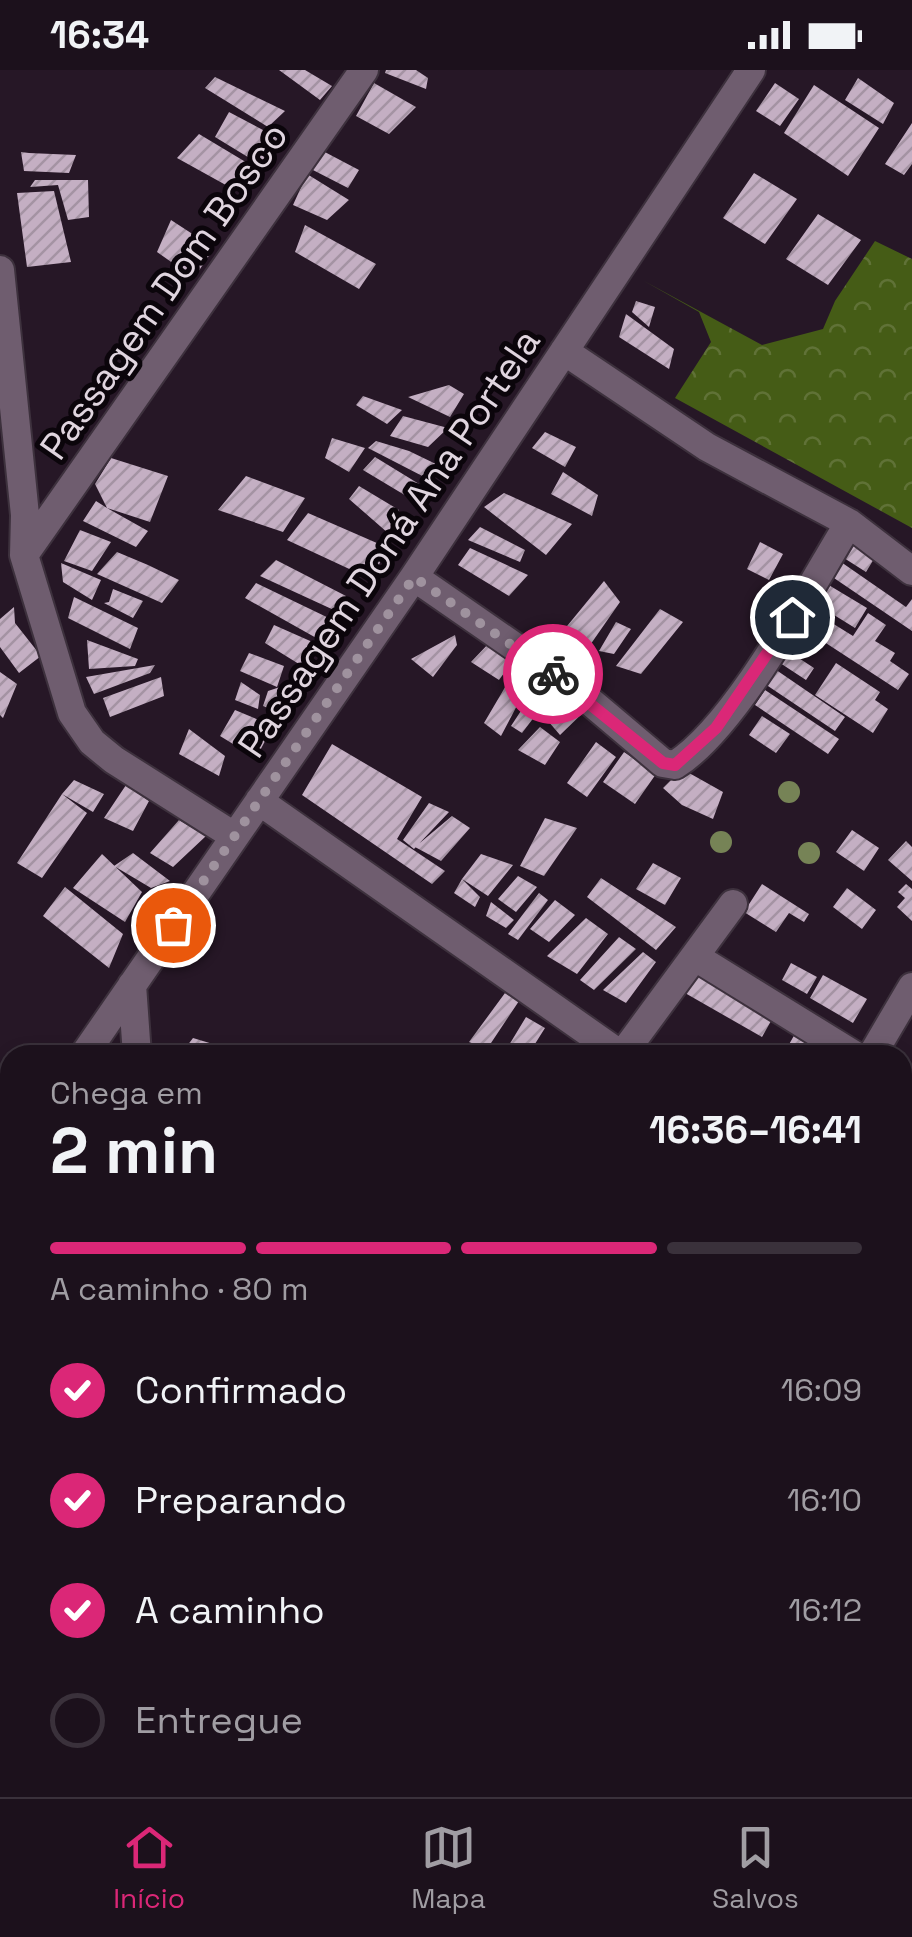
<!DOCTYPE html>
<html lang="pt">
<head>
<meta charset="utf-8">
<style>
	body { margin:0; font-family:"Space Grotesk",sans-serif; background:#251a25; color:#f1f3f6; height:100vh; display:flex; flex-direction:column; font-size:38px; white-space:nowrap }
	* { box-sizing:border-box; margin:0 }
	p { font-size:32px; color:#a09da3 }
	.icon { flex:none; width:55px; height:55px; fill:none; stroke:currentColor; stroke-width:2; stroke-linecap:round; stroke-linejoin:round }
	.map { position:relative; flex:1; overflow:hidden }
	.panel { position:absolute; left:0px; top:975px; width:912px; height:752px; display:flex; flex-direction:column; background:#1c111c; border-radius:30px 30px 0 0; box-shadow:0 5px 15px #0003,0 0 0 2px #3a313b }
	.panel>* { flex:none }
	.pin { position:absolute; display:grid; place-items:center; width:85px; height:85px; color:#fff; margin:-42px; border:5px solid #fff; border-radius:50%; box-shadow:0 2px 10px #0007 }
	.courier { position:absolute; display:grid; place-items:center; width:100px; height:100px; margin:-50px; border:8px solid #db2777; border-radius:50%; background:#fff; color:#222; box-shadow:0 2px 12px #0007 }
	.headline em { font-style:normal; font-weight:800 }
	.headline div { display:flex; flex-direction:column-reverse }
	.headline { display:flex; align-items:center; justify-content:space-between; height:170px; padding:0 50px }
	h1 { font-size:65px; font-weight:800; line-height:75px }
	.bar { display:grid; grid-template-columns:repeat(4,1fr); gap:15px 10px; align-content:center; height:120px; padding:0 50px }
	.bar i { height:12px; border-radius:8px; background:#3a313b }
	.bar .current { background:#db2777 }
	.bar p { grid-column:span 4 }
	ol { padding:0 50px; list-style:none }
	li { display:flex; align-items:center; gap:30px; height:110px }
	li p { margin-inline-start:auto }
	li .icon { padding:10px; border-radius:50%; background:#db2777; color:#fff; stroke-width:4 }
	li:last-child { color:#a09da3 }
	li i { width:55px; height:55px; border:5px solid #3a313b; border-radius:50% }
	.status { display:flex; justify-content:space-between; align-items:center; height:70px; padding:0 50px; background:#1c111c; direction:ltr }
	.status svg { height:28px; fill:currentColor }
	.tab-bar { display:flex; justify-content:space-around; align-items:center; height:140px; border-top:2px solid #3a313b; background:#1c111c; font-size:28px; color:#a09da3 }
	.tab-bar a { display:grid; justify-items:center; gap:5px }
	.tab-bar .current { color:#db2777 }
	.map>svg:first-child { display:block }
	.forest { fill:url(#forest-crowns) }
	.building { fill:url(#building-hatch) }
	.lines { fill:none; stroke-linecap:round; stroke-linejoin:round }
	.minor-casing { stroke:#3d313d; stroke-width:32 }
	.minor { stroke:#6f5d6f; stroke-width:28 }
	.tree { fill:#768356 }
	.done { stroke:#9f929e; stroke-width:10; stroke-dasharray:0 18 }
	.route { stroke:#db2777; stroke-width:12 }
	.labels { text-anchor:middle; stroke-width:10; stroke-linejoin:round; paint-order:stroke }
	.street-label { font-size:38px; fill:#e0d5df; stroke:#0b050b }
</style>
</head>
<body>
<div class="status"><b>16:34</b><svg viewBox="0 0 49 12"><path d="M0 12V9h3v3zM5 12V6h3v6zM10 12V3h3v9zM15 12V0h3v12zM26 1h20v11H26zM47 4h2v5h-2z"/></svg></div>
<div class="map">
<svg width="912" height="1727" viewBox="0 0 912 1727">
	<defs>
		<pattern id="forest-crowns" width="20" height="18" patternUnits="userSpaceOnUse" patternTransform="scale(2.5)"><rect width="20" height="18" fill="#455c16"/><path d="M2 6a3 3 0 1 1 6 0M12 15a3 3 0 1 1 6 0" fill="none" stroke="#607237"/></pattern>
		<pattern id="building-hatch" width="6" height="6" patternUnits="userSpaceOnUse" patternTransform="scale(2.5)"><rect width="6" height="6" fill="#c4afc3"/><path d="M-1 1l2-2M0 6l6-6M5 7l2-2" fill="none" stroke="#a493a3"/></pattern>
	</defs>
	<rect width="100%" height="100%" fill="#261726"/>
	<!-- forest -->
	<path class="forest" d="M875 171 912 189V458L675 328 711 272 699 242 644 211 762 275 823 259 835 231Z
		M30 1718H389L391 1727H20Z"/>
	<!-- building -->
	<path class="building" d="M279 0H305L332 16 320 30Z
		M386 0H416L428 8 426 19 385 3Z
		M215 7 285 41 268 57 205 18Z
		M858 8 894 33 883 54 845 30Z
		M374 13 416 37 389 64 356 46Z
		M775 13 799 29 780 56 756 41Z
		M814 15 879 58 848 106 784 63Z
		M229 42 280 69 269 100 215 67Z
		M912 53V94L904 105 885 94Z
		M199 64 249 94 233 119 177 88Z
		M321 80 359 100 348 118 311 99Z
		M21 82 29 83 76 85 69 103 24 101Z
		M754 103 797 129 765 174 723 148Z
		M307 104 349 130 327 150 293 135Z
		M35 110H88L89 147 68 150 58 115 30 117Z
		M54 121 71 192 27 197 17 123Z
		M818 144 861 170 828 215 786 189Z
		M171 150 214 178 194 208 157 182Z
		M305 155 376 194 359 219 295 182Z
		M636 231 655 237 649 257 632 242Z
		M626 244 674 279 669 299 619 267Z
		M449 315 464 324 450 347 408 327Z
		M363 326 402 340 387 354 356 335Z
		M403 346 448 358 428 377 390 366Z
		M545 362 576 377 565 397 532 378Z
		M332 368 365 378 349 402 325 388Z
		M376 371 409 381 440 396 432 411 368 378Z
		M375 387 424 417 413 430 363 400Z
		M111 388 168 406 150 452 107 438 148 461 136 477 83 451 96 431 107 438 95 414Z
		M563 402 598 425 592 446 551 424Z
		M246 406 305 428 283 462 218 440Z
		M359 416 399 440 388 463 349 429Z
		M504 423 572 454 546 485 484 437Z
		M308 443 386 477 373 510 287 470Z
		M480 457 525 480 520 492 468 470Z
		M80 460 111 472 92 501 64 491Z
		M850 461 880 479 866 502 836 483Z
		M760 472 783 484 769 510 747 499Z
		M470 478 528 505 509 526 458 495Z
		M117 482 148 495 179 510 162 533 97 504Z
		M276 490 346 526 336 541 260 506Z
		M841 492 906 537 912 529V561L831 506Z
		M61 493 101 510 92 530 63 512Z
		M817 508 867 538 855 558 805 527Z
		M604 511 620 532 588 578 563 561Z
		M256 513 335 551 327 574 245 528Z
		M113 519 143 531 133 548 104 533 109 532Z
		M74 527 138 558 130 579 68 548Z
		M803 535 853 566 868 543 886 555 875 571 895 583 890 591 909 604 898 620 792 551Z
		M14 537 15 553 41 586 19 603 0 577V549Z
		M660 539 683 552 641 604 616 596Z
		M616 552 631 559 614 584 599 581Z
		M274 555 317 574 307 599 265 573Z
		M455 565 457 575 433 607 411 589Z
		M87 570 138 589 135 596 89 599Z
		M491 571 516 587 499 610 471 592Z
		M785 579 814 598 806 610 777 591Z
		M249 583 284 596 277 617 240 601Z
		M766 593 845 647 835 661 756 608Z
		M836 593 880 622 875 630 888 639 873 663 815 625Z
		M155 595 150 603 94 624 86 607Z
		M518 595 531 609 501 666 484 653Z
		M0 602 17 614 3 648 0 645Z
		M161 607 164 626 110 647 103 628Z
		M241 612 260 625 258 639 235 630Z
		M538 615 548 629 522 663 511 656Z
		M283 616 291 618 288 646 263 636 268 621Z
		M568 617 589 637 560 665 542 644Z
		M765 620 839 669 828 684 755 635Z
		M235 640 273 656 256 688 220 666Z
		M762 646 790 664 776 683 749 665Z
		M540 657 560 672 545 695 518 680Z
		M189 659 225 686 219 706 179 684Z
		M596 672 616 687 587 727 567 713Z
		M332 674 422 727 397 769 445 801 432 814 302 725Z
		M624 682 656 704 635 734 603 712Z
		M682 699 723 722 713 749 682 735 663 718Z
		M74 710 104 724 93 742 62 724 87 743 42 808 17 793 62 724Z
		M126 715 149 731 133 761 104 748Z
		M429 733 449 742 414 779 403 770Z
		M452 746 470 758 441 791 415 777Z
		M545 748 577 758 544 806 520 796Z
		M179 750 206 766 173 797 150 783Z
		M852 760 879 778 864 801 836 782Z
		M906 771 912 777V811L888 790Z
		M133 783 170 811 151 818 114 796Z
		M102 784 142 822 125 852 73 818Z
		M481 784 513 795 488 826 462 809Z
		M653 793 681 808 665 835 636 819Z
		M518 806 537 817 516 842 498 829Z
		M601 808 676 857 656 880 587 827Z
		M462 809 480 827 475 837 454 823Z
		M762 814 809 844 804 852 789 843 776 862 744 842Z
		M906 814 912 819V851L897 837 905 828 898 822Z
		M65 817 123 864 109 898 43 846Z
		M847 818 876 840 862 859 833 837Z
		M539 823 548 830 518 870 508 864Z
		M555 830 575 845 549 872 530 859Z
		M491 832 514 850 506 858 486 846Z
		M586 848 608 864 577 904 547 886Z
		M619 867 636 879 594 920 580 910Z
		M643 882 656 892 626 933 603 920Z
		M693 893 796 952 790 962 771 951 762 967 678 919Z
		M791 893 817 907 807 924 782 910Z
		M823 905 867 929 853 953 810 928Z
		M505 923 519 931 487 979 469 972Z
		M526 947 545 958 528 985H514L506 980Z
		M800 955 822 967 812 985H783Z
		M193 968 246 984V985H180Z
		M902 1131 912 1137V1168L902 1184Z
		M912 1281V1324L902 1316V1294Z
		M912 1367V1424L902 1437V1380Z
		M912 1560V1617L902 1610V1574Z
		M714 1718H736L742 1723 738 1727H705Z"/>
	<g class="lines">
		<!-- minor casing -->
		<g class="minor-casing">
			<path id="minor" d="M0 200 25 445 24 485 72 643 92 672 114 690 234 766
				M564 281 707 377 849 453 912 501
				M24 485 364 0
				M414 507 573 617 663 693 675 695C737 656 809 518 849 453
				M259 731 621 985
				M697 888 854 985
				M132 915 137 985
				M84 985 414 507 751 0
				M622 985 733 834
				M872 985 912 917
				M902 1010 912 1014
				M0 1108 10 1093
				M902 1225 912 1211
				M902 1500 912 1507
				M902 1702 912 1687
				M804 1718 820 1727
				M886 1727 892 1718"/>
		</g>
		<!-- minor -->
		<use href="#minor" class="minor"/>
	</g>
	<!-- trees -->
	<g class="tree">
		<circle cx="789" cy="722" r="11"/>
		<circle cx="721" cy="772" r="11"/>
		<circle cx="809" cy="783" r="11"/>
	</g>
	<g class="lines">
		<!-- done -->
		<path class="done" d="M173 855 414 507 553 604"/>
		<!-- route -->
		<path class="route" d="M553 604 663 693 675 695 716 658 792 547"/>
	</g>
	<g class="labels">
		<!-- street labels -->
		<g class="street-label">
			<text transform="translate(164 221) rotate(-55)" y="13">Passagem Dom Bosco</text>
			<text transform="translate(389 473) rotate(-56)" y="13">Passagem Doná Ana Portela</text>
		</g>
	</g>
</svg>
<div class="pin" style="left:173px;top:855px;background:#ea580c"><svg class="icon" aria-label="bag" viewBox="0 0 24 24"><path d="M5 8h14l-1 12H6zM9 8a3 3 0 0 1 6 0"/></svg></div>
<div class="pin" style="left:792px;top:547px;background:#1f2937"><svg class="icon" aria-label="home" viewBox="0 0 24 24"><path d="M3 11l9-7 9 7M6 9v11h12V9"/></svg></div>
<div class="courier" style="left:553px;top:604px"><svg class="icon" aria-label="bike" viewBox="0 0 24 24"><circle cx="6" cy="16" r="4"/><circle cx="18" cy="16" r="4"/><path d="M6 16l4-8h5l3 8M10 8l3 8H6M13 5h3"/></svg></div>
<section class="panel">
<div class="headline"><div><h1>2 min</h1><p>Chega em</p></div><em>16:36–16:41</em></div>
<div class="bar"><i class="current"></i><i class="current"></i><i class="current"></i><i></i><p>A caminho · 80 m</p></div>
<ol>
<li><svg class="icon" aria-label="check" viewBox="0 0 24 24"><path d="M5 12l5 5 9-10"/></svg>Confirmado<p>16:09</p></li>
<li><svg class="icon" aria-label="check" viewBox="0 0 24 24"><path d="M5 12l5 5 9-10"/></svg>Preparando<p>16:10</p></li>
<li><svg class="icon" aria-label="check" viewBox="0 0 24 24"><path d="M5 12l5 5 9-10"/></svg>A caminho<p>16:12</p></li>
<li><i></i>Entregue</li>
</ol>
</section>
</div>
<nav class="tab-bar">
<a class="current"><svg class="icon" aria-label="home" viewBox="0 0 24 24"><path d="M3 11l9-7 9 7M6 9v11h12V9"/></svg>Início</a>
<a><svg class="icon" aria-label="map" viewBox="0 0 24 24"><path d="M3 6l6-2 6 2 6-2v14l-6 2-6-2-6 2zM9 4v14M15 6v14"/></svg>Mapa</a>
<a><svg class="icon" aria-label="saved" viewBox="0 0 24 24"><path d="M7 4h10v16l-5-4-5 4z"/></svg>Salvos</a>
</nav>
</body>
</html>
